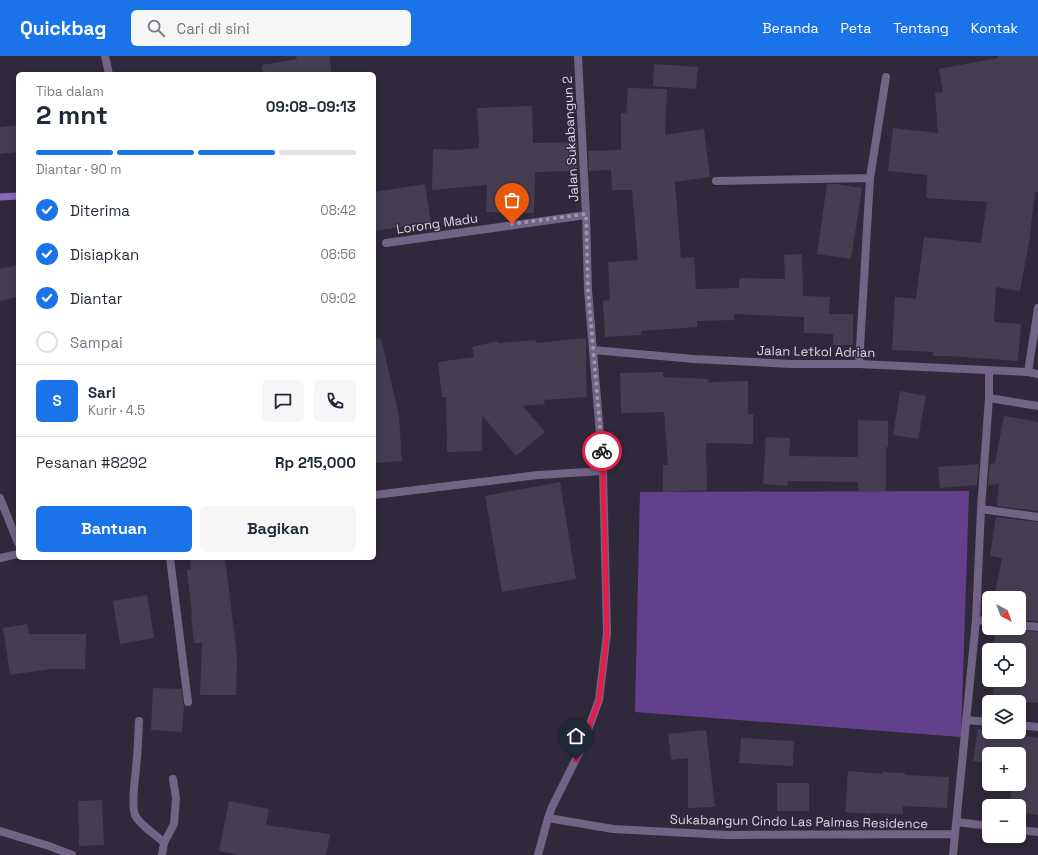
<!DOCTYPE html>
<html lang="id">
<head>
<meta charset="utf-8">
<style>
	body { margin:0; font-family:"Space Grotesk",sans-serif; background:#f6f6f7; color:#1f2937; height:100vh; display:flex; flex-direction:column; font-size:15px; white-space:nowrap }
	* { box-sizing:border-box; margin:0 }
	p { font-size:13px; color:#747a83 }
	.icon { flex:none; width:22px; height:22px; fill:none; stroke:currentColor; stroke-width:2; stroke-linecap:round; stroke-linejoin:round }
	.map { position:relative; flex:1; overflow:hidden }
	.details { position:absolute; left:16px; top:16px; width:360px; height:488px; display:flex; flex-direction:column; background:#fff; border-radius:6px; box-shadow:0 2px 10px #0003 }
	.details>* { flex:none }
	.needle { width:26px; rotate:139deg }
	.buttons { position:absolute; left:982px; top:535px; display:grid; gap:8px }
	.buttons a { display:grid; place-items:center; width:44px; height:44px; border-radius:6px; background:#fff; box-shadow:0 2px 10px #0003; font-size:20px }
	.pin { position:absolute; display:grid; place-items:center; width:34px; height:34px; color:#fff; margin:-41px -17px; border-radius:50% 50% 50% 0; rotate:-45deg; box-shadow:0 0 4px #0007 }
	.pin .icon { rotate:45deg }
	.courier { position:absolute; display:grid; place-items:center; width:40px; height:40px; margin:-20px; border:3px solid #e11d48; border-radius:50%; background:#fff; color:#222; box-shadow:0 1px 5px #0007 }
	.overview em { font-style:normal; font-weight:800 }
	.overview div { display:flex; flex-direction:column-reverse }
	.overview { display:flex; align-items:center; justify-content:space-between; height:68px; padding:0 20px }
	h1 { font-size:26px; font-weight:800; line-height:30px }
	.bar { display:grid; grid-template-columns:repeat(4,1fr); gap:6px 4px; align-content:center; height:48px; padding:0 20px }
	.bar i { height:5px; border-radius:3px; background:#e0e1e3 }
	.bar .selected { background:#1a73e8 }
	.bar p { grid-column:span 4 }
	.line { display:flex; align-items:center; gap:10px; padding:0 20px; border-top:1px solid #e0e1e3 }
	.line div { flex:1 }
	.round { display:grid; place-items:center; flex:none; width:42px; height:42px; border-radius:6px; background:#f6f6f7 }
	ol { padding:0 20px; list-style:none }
	li { display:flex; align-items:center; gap:12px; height:44px }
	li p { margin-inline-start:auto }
	li .icon { padding:4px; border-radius:50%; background:#1a73e8; color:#fff; stroke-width:4 }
	li:last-child { color:#747a83 }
	li i { width:22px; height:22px; border:2px solid #e0e1e3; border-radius:50% }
	.cta { display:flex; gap:8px; margin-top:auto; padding:8px 20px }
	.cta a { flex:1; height:46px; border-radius:6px; background:#1a73e8; color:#fff; font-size:16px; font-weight:800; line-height:46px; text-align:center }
	.cta a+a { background:#f6f6f7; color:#1f2937 }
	header { display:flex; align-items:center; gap:24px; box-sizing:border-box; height:56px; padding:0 20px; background:#1a73e8; color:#fff }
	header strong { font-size:19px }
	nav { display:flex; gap:22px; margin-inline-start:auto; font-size:14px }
	.search { width:280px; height:36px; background:#f6f6f7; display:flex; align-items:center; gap:10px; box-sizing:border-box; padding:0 14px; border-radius:6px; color:#747a83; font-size:15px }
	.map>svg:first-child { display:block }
	.forest { fill:#62408c }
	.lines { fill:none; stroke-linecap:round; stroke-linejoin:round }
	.stream { stroke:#8b69ba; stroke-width:7 }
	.building { fill:#453e51 }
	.service { stroke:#726487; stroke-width:8 }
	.minor { stroke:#726487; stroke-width:8 }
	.tertiary { stroke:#726487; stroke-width:8 }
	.done { stroke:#9e99a8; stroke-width:4; stroke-dasharray:0 7.2 }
	.route { stroke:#e11d48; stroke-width:5 }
	.labels { text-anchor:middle; stroke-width:3; stroke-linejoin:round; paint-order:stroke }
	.street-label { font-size:13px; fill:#dad6e2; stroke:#30293b }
</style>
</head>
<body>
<header>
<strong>Quickbag</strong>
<div class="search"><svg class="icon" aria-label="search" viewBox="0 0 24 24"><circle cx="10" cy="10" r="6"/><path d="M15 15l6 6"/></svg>Cari di sini</div>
<nav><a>Beranda</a><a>Peta</a><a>Tentang</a><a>Kontak</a></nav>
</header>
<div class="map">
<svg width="1038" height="799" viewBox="0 0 1038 799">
	<rect width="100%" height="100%" fill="#30293b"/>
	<!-- forest -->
	<path class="forest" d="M969 435 961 681 635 656 640 436Z"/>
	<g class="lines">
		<!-- stream -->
		<path class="stream" d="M0 141 18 140"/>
	</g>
	<!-- building -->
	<path class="building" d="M296 0H330L331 18H263L262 9 297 3Z
		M999 0H1038V136H1035L1029 186 1020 235 996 231 994 266 1021 268 1018 305 950 300H933V296L892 294 895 241 916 243 924 181 981 187 987 146 926 142 927 119 888 115 893 72 938 77 935 37 943 36 939 13 998 2Z
		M654 8 698 11 696 33 653 30Z
		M628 32 667 33 665 79 704 73 710 121 675 126 681 202 694 201 696 233 739 232 740 222 785 223 784 199 802 198 803 240 830 241 829 258H853V289H833V278L804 277V261L734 258V264L697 265V271L641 275V279L605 281 603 245 610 244 608 206 638 204 632 134H612L611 114 589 115 588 95 621 94V57H626Z
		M532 50 533 87 577 86 578 115 535 116 534 157 486 156 487 129 432 134 433 93 456 94 479 92 477 52Z
		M18 69V96L0 98V71Z
		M425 128 431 167 374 175V136Z
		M827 128H836L862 132 851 203 817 198Z
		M18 209V241L0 245V213Z
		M381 282 399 360 402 405 374 407V283Z
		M586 282V321L587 341 544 344 545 348 523 350 545 376 516 400 482 359V395L447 396 446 341H442L438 306 474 301 472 291 497 285 498 287 536 284V287Z
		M663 316V321L709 323 708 326 748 325V358H753V388L706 387 707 434 663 436V409H668L664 356 621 357 620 317Z
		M900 335 926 340 918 383 893 379Z
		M1004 360 1038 366V455L997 450 999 428 988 429 990 408 995 407Z
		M858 364 888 365V391H886V435H858V426L788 425 787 430 763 428 766 381 790 382 789 400 858 401Z
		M979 408 977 429 940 432 938 411Z
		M560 426 576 523 502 536 485 440Z
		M996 461 1038 466V565L1019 564V542H994L1002 502 990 500Z
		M190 502H225L237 600 236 639H200L202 587H194L191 559H192L187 514 191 513Z
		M147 539 154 582 120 588 113 545Z
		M27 568 29 578H86L85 613H51L10 619 3 572Z
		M996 572H1015L1018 574 1038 576V647L993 644 994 624H1019V594H992Z
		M153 632 181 633 183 647 184 650 182 676 151 674Z
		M978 673 989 675V676H1003L1038 682V759L1019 756V750H1009L1013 728H1019V698H989V707L973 705Z
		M706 674 715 751 688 752V702L671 704 668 678Z
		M741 682 794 685 793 710 739 707Z
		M848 715 882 718V716L905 717V719L949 721 947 752 903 750V758L870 757V758L845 756Z
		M777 727H809V755H777Z
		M102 744 104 789 79 790 78 745Z
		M229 745 269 753 266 769 330 778 326 799H240L219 795Z"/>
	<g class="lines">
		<!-- service -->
		<path class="service" d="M164 787 174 768 176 742 173 723"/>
		<!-- minor -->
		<path class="minor" d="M105 0 109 18
			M716 125 870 122
			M386 187 586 159
			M593 294 694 303 791 308H859L1028 316 1038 318
			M859 308 870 122 886 21
			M1028 316 1038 252
			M989 342 1038 350
			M374 439 538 419 603 415
			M0 442 18 487
			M981 453 1038 461
			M0 502 18 498
			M170 502 188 646
			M976 564 989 565
			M1019 569 1038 571
			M966 664 989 666
			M139 665C138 681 138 696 136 712 135 724 131 748 135 759 140 770 156 778 164 787L162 799
			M1019 669 1038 671
			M548 762 613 773 727 779 955 778
			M957 766 989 770
			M1019 774 1038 776
			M0 775 49 790 72 799
			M953 799 976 564 981 453 989 342V314"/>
		<!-- tertiary -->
		<path class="tertiary" d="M538 799 548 762 552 751 581 693 599 644 607 577 603 415 588 234 586 159 578 0"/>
	</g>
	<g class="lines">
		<!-- done -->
		<path class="done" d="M512 168 586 158 588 234 602 395"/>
		<!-- route -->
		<path class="route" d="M576 704 581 692 599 644 607 577 603 415 602 395"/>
	</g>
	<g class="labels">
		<!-- street labels -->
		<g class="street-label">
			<text transform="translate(570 83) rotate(-93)" y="5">Jalan Sukabangun 2</text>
			<text transform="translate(437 167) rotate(-8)" y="5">Lorong Madu</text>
			<text transform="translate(816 295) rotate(1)" y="5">Jalan Letkol Adrian</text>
			<text transform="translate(799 765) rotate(1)" y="5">Sukabangun Cindo Las Palmas Residence</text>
		</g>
	</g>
</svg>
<div class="buttons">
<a><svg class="needle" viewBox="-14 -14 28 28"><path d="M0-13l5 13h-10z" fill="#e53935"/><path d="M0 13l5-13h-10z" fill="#747a83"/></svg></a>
<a><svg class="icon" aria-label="locate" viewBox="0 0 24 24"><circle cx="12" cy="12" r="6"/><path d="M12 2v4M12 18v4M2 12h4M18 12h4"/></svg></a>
<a><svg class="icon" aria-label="layers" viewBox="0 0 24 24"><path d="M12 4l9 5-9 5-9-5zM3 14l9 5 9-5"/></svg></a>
<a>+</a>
<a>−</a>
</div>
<div class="pin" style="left:512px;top:168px;background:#ea580c"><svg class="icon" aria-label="bag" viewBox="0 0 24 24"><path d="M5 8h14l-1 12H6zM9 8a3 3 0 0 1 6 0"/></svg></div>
<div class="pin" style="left:576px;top:704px;background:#1f2937"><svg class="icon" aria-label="home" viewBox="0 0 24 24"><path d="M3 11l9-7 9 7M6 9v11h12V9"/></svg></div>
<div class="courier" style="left:602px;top:395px"><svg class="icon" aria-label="bike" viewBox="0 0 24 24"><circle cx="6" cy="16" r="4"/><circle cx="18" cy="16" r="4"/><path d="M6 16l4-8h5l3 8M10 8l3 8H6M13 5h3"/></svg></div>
<section class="details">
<div class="overview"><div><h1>2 mnt</h1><p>Tiba dalam</p></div><em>09:08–09:13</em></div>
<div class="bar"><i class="selected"></i><i class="selected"></i><i class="selected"></i><i></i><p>Diantar · 90 m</p></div>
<ol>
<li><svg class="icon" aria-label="check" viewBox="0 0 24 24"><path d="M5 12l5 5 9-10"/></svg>Diterima<p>08:42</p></li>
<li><svg class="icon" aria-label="check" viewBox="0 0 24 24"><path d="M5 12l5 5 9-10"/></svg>Disiapkan<p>08:56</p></li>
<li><svg class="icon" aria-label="check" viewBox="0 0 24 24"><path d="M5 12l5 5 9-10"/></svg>Diantar<p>09:02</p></li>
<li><i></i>Sampai</li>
</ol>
<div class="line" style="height:72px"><b class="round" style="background:#1a73e8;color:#fff">S</b><div><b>Sari</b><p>Kurir · 4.5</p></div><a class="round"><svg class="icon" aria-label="chat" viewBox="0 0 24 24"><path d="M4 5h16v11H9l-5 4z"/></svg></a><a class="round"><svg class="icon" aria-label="phone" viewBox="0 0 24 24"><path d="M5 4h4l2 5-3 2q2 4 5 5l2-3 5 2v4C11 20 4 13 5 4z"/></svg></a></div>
<div class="line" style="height:52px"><div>Pesanan #8292</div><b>Rp 215,000</b></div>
<div class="cta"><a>Bantuan</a><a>Bagikan</a></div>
</section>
</div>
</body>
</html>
